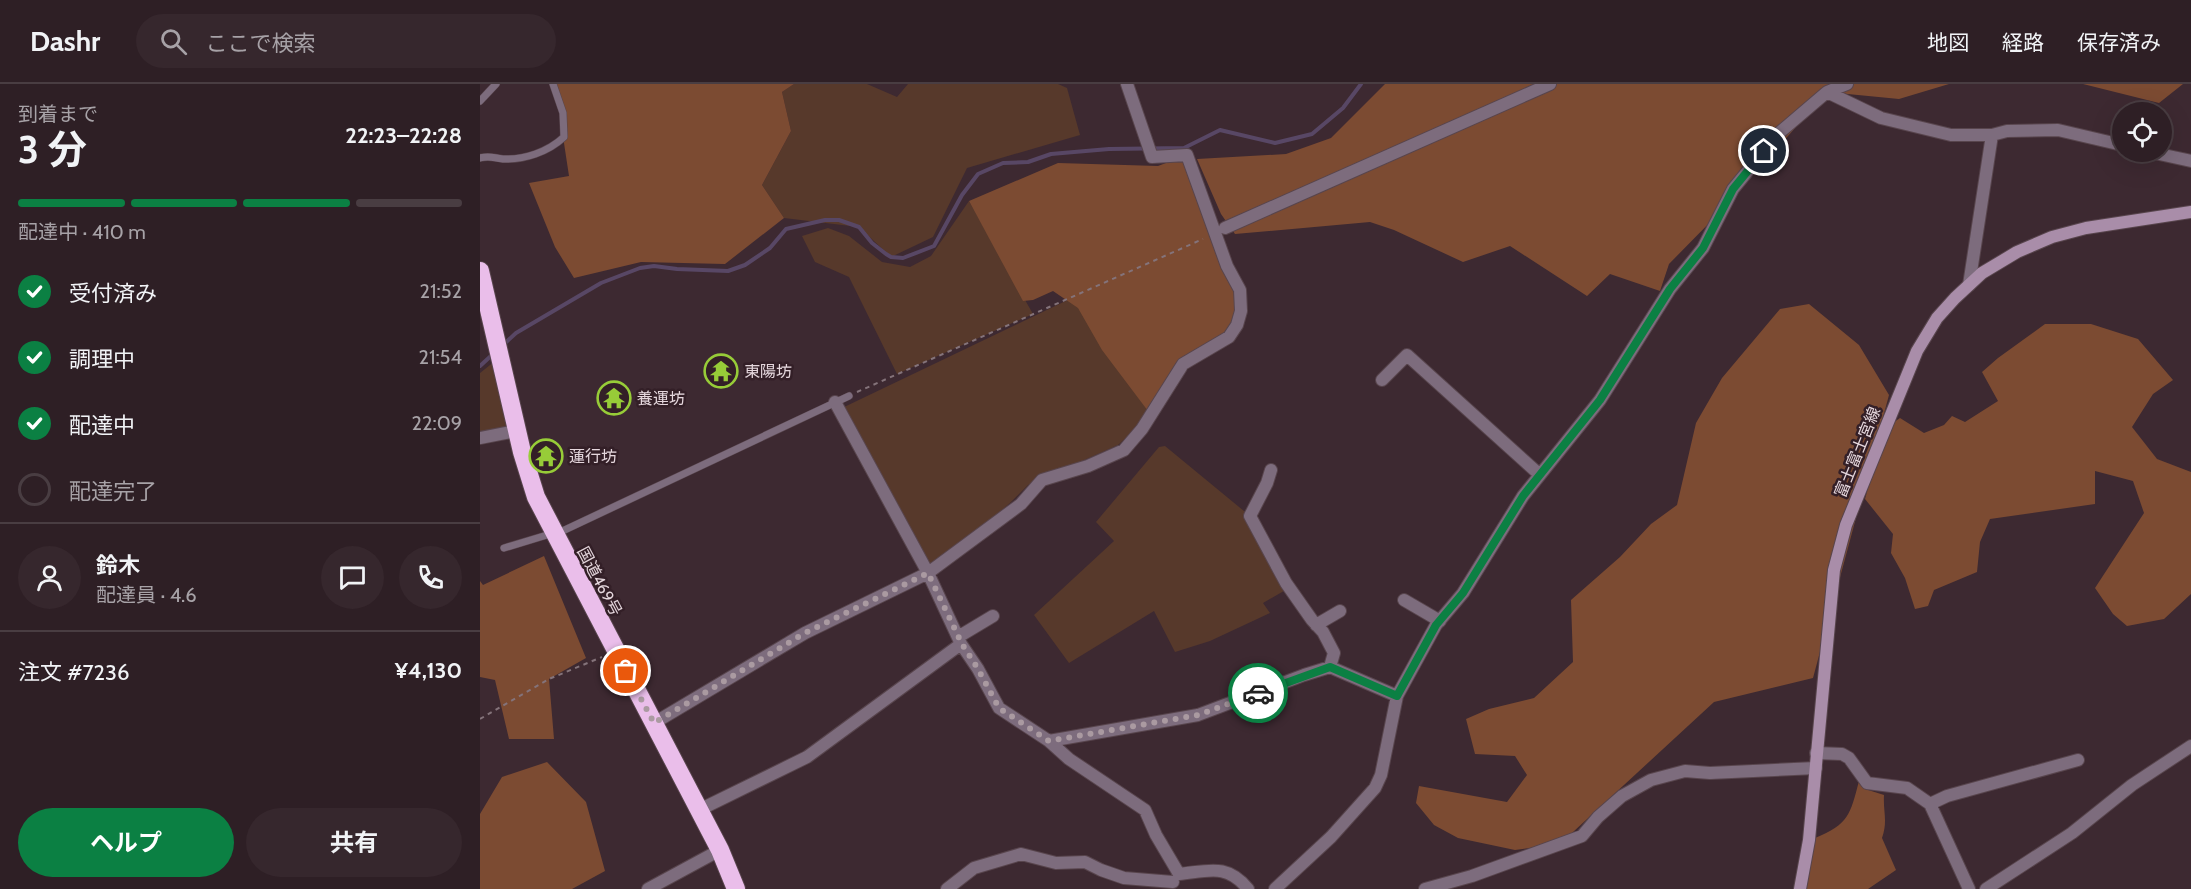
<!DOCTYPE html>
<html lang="ja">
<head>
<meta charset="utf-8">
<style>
	body { margin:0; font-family:Cabin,"Noto Sans JP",sans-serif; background:#36272d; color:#f1f3f6; height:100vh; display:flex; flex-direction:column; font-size:22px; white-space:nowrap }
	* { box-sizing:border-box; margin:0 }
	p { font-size:20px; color:#a7a2a7 }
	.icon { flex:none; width:33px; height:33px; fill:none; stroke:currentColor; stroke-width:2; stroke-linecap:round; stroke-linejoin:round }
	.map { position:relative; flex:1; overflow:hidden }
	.sheet { display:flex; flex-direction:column; background:#2e1f25; width:480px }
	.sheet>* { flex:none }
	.controls { position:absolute; left:1632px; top:18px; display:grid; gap:12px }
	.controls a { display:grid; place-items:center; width:60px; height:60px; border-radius:50%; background:#2e1f25; box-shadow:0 6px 24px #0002,0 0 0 2px #493d42; font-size:30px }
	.pin { position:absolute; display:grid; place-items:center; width:51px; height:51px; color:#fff; margin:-26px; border:3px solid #fff; border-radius:50%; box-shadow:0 2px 6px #0007 }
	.courier { position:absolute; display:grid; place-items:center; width:60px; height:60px; margin:-30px; border:4px solid #0b8043; border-radius:50%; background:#fff; color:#222; box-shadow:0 2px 8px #0007 }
	.overview em { font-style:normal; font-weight:700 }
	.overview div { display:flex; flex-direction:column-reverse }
	.overview { display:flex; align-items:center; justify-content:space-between; height:102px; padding:0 18px }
	h1 { font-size:39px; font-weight:700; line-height:45px }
	.bar { display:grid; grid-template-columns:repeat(4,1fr); gap:9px 6px; align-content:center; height:72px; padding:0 18px }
	.bar i { height:8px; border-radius:4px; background:#493d42 }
	.bar .current { background:#0b8043 }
	.bar p { grid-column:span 4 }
	.line { display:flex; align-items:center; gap:15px; padding:0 18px; border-top:2px solid #493d42 }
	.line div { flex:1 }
	.round { display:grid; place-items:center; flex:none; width:63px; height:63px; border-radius:32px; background:#36272d }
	ol { padding:0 18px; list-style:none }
	li { display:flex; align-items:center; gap:18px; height:66px }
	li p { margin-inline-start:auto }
	li .icon { padding:6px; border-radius:50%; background:#0b8043; color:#fff; stroke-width:4 }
	li:last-child { color:#a7a2a7 }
	li i { width:33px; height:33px; border:3px solid #493d42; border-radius:50% }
	.action { display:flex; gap:12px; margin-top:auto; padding:12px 18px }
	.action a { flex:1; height:69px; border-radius:36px; background:#0b8043; color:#fff; font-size:24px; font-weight:700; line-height:69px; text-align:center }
	.action a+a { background:#36272d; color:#f1f3f6 }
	header { display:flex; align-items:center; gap:36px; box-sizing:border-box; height:84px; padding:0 30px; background:#2e1f25; border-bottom:2px solid #493d42 }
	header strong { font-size:28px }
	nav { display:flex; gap:33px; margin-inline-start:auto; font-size:21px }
	.search { width:420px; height:54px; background:#36272d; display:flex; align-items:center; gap:15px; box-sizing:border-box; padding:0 21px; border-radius:33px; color:#a7a2a7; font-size:22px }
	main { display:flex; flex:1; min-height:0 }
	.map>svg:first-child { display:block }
	.green { fill:#57392b }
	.forest { fill:#7c4b32 }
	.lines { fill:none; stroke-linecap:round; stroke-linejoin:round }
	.stream { stroke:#584765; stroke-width:4 }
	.lane-casing { stroke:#58454d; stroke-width:8 }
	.street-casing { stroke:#58454d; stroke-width:14 }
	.secondary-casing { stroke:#58454d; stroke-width:14 }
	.highway-casing { stroke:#58454d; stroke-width:20 }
	.path { stroke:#84737a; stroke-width:2; stroke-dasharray:4.5 4.5; stroke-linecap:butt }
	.lane { stroke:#7d6c7d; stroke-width:7 }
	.street { stroke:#7d6c7d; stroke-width:12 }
	.secondary { stroke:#a98da9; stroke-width:12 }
	.highway { stroke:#eabeea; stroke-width:18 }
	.done { stroke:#aa9aa1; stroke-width:6; stroke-dasharray:0 10.8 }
	.route { stroke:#0b8043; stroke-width:8 }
	.labels { text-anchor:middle; stroke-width:5; stroke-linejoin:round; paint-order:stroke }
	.poi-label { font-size:16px; fill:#e5d7dd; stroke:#331f27; text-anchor:start }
	.street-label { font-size:16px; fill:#e5d7dd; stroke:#331f27 }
</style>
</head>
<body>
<header>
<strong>Dashr</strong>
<div class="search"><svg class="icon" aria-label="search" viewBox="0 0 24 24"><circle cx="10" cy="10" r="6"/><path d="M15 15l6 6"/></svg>ここで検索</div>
<nav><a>地図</a><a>経路</a><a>保存済み</a></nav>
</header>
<main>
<section class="sheet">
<div class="overview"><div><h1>3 分</h1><p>到着まで</p></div><em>22:23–22:28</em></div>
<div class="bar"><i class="current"></i><i class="current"></i><i class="current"></i><i></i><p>配達中 · 410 m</p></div>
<ol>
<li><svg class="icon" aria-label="check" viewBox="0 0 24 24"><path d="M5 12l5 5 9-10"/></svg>受付済み<p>21:52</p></li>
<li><svg class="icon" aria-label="check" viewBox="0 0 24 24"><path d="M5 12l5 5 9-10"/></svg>調理中<p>21:54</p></li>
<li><svg class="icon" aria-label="check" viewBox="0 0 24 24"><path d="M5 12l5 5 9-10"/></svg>配達中<p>22:09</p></li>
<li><i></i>配達完了</li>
</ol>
<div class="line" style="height:108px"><a class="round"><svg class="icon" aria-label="person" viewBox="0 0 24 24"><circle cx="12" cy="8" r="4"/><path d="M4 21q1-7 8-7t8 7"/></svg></a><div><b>鈴木</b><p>配達員 · 4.6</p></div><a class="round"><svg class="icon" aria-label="chat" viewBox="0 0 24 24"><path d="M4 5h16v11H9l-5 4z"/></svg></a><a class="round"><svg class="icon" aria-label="phone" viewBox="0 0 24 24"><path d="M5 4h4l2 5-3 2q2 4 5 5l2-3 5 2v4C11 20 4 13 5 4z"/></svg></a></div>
<div class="line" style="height:78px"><div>注文 #7236</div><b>¥4,130</b></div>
<div class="action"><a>ヘルプ</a><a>共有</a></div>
</section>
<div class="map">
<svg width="1711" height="805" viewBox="0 0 1711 805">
	<rect width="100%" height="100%" fill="#3d2931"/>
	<!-- green -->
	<path class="green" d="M314 0H387L417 13 428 0H578L587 4 600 51 487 84 453 153 411 173 379 143 304 134 282 101 311 47 302 8Z
		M489 117 553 230 417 290 369 193 335 178 322 152 348 144 369 152 402 178 430 183 451 172Z
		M596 212 671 331 638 361 548 401 530 419 448 489 360 325Z
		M15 277 30 344 0 351V289Z
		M685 362 770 432 809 504 783 519 790 529 730 557 695 568 674 527 589 579 554 531 634 457 616 438 679 363Z"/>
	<!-- forest -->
	<path class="forest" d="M75 0H314L302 8 311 47 282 101 304 134 245 180 161 178 94 194 75 163 49 99 89 92Z
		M905 0H1469L1419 15 1347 8 1243 125 1189 180 1180 207 1130 190 1107 212 1030 162 983 178 914 146 890 138 755 150 741 130 717 75 806 70 851 54Z
		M1603 0H1703L1679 19Z
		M707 71 760 214 749 249 704 272 684 304 671 331 622 266 598 224 573 207 553 216 543 217 489 117 578 79 678 82Z
		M1329 220 1379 261 1409 311 1333 594 1234 618 1080 760 1035 766 978 754 954 741 936 719 939 702 1027 718 1047 691 1035 672 995 670 986 635 1009 625 1054 614 1093 578 1091 516 1140 473 1171 440 1197 421 1216 339 1242 294 1300 225Z
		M1565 240H1611L1658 255 1693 296 1673 310 1652 343 1677 375 1711 388V510L1684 535 1647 542 1633 530 1615 504 1664 429 1653 397 1615 387V420L1510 435 1500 458 1497 488 1454 506 1448 522 1435 525 1425 494 1411 469 1413 450 1385 415 1404 345 1420 334 1444 349 1464 341 1472 332 1485 338 1518 317 1502 288 1518 274Z
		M64 472 106 574 69 595 74 655H29L15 596 0 593V497L3 501Z
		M67 678 106 718 125 787 92 805H0V730L22 693Z
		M1379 697 1385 705 1404 711C1403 728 1408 737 1402 754L1416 786 1388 805H1325L1335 754C1369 740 1370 731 1379 697Z"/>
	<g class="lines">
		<!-- stream -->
		<path class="stream" d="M23 261 36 249 121 199 160 184 174 182 197 185 248 187 265 181 290 164 306 145 345 136H359L379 143 392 159 406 170 411 173 423 174 454 162 482 111 498 90 523 79 548 78 571 70 629 65 704 64 740 46 795 59 832 50 863 24 881 0
			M0 282 13 270"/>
		<!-- lane casing -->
		<g class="lane-casing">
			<path id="lane" d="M0 17 16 0
				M0 74C10 71 13 74 23 75 44 76 68 68 84 53L83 29 73 0
				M24 464 67 451H74L369 312"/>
		</g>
		<!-- street casing -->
		<g class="street-casing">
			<path id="street" d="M1347 8 1367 0
				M1670 68 1711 77
				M745 144 1070 0
				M1489 201 1512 51
				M902 296 927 271 1060 391
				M355 318 448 489 481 560 498 585 519 624 569 657 589 675 665 726 676 751 699 790C729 787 747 779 768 805
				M0 354 36 347
				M791 386 787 399 770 432 806 499 832 536 843 548 854 569 850 583
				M924 516 960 537
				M836 541 860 527
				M478 553 513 532
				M174 639 325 549 448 489 541 420 562 396 608 382 644 366 662 345 703 280 749 253 757 241 761 227 760 206 747 182 707 71 672 73 647 0
				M569 657 718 631 824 591 850 583 917 612
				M1336 669 1362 670 1369 674 1387 699 1427 704 1450 720 1489 805
				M1450 720 1467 712 1598 676
				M219 726 327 673 481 560
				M168 805 240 766
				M467 805 494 784 541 770 576 779 605 778 621 786 644 794 693 798
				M795 805 851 753 895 704 901 691 917 612 956 541 983 509 1043 412 1120 316 1190 205 1223 164 1253 105 1299 49 1347 8 1401 34 1471 51H1512L1527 47 1578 46 1642 61
				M945 805 992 792 1102 752 1118 733 1142 712 1171 696 1205 687 1230 689 1336 684
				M1506 805 1592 749 1652 701 1711 662"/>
		</g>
		<!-- secondary casing -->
		<g class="secondary-casing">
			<path id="secondary" d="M1320 805 1329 756 1354 486 1366 441 1437 267 1457 234 1475 214 1502 189 1537 168 1572 153 1606 144 1711 128"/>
		</g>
		<!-- highway casing -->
		<g class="highway-casing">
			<path id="highway" d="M0 187 42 368 56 413 240 766 256 805"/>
		</g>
		<!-- path -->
		<path class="path" d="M377 308 723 155
			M0 635 69 595 122 573"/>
		<!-- lane -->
		<use href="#lane" class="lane"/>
		<!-- street -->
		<use href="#street" class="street"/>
		<!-- secondary -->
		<use href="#secondary" class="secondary"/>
		<!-- highway -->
		<use href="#highway" class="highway"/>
	</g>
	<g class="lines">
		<!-- done -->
		<path class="done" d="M146 587 174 639 325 549 448 489 482 560 498 585 519 624 569 657 718 631 778 609"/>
		<!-- route -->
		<path class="route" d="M778 609 850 583 917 612 956 541 983 509 1043 412 1120 316 1190 205 1223 164 1253 105 1284 67"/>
	</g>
	<!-- icons -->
	<defs>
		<g id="temple-ring" transform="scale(1.725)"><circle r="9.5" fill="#331f27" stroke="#97cc38" stroke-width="1.5"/><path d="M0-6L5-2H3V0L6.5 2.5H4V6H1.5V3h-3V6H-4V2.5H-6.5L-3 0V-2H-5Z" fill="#97cc38"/></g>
	</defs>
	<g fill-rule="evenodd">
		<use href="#temple-ring" x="241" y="287"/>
		<use href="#temple-ring" x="134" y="314"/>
		<use href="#temple-ring" x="66" y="372"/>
	</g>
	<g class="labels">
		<!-- poi labels -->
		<g class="poi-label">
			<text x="264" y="293">東陽坊</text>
			<text x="157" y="320">養運坊</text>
			<text x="89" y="378">蓮行坊</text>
		</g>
		<!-- street labels -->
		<g class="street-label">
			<text transform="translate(1377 368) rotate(-68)" y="6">富士富士宮線</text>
			<text transform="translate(120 497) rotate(62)" y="6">国道469号</text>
		</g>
	</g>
</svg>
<div class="controls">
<a><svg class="icon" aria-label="locate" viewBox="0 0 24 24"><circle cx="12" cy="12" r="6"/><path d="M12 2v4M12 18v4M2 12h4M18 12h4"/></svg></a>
</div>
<div class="pin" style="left:146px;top:587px;background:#ea580c"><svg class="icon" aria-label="bag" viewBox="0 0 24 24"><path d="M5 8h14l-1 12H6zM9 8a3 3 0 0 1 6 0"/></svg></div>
<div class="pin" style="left:1284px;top:67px;background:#1f2937"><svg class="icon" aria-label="home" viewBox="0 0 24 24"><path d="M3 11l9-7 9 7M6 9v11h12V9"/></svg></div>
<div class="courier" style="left:778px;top:609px"><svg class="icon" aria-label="car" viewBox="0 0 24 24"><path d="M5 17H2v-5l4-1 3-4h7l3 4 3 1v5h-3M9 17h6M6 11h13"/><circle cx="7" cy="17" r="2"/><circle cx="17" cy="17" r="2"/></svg></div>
</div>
</main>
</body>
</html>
